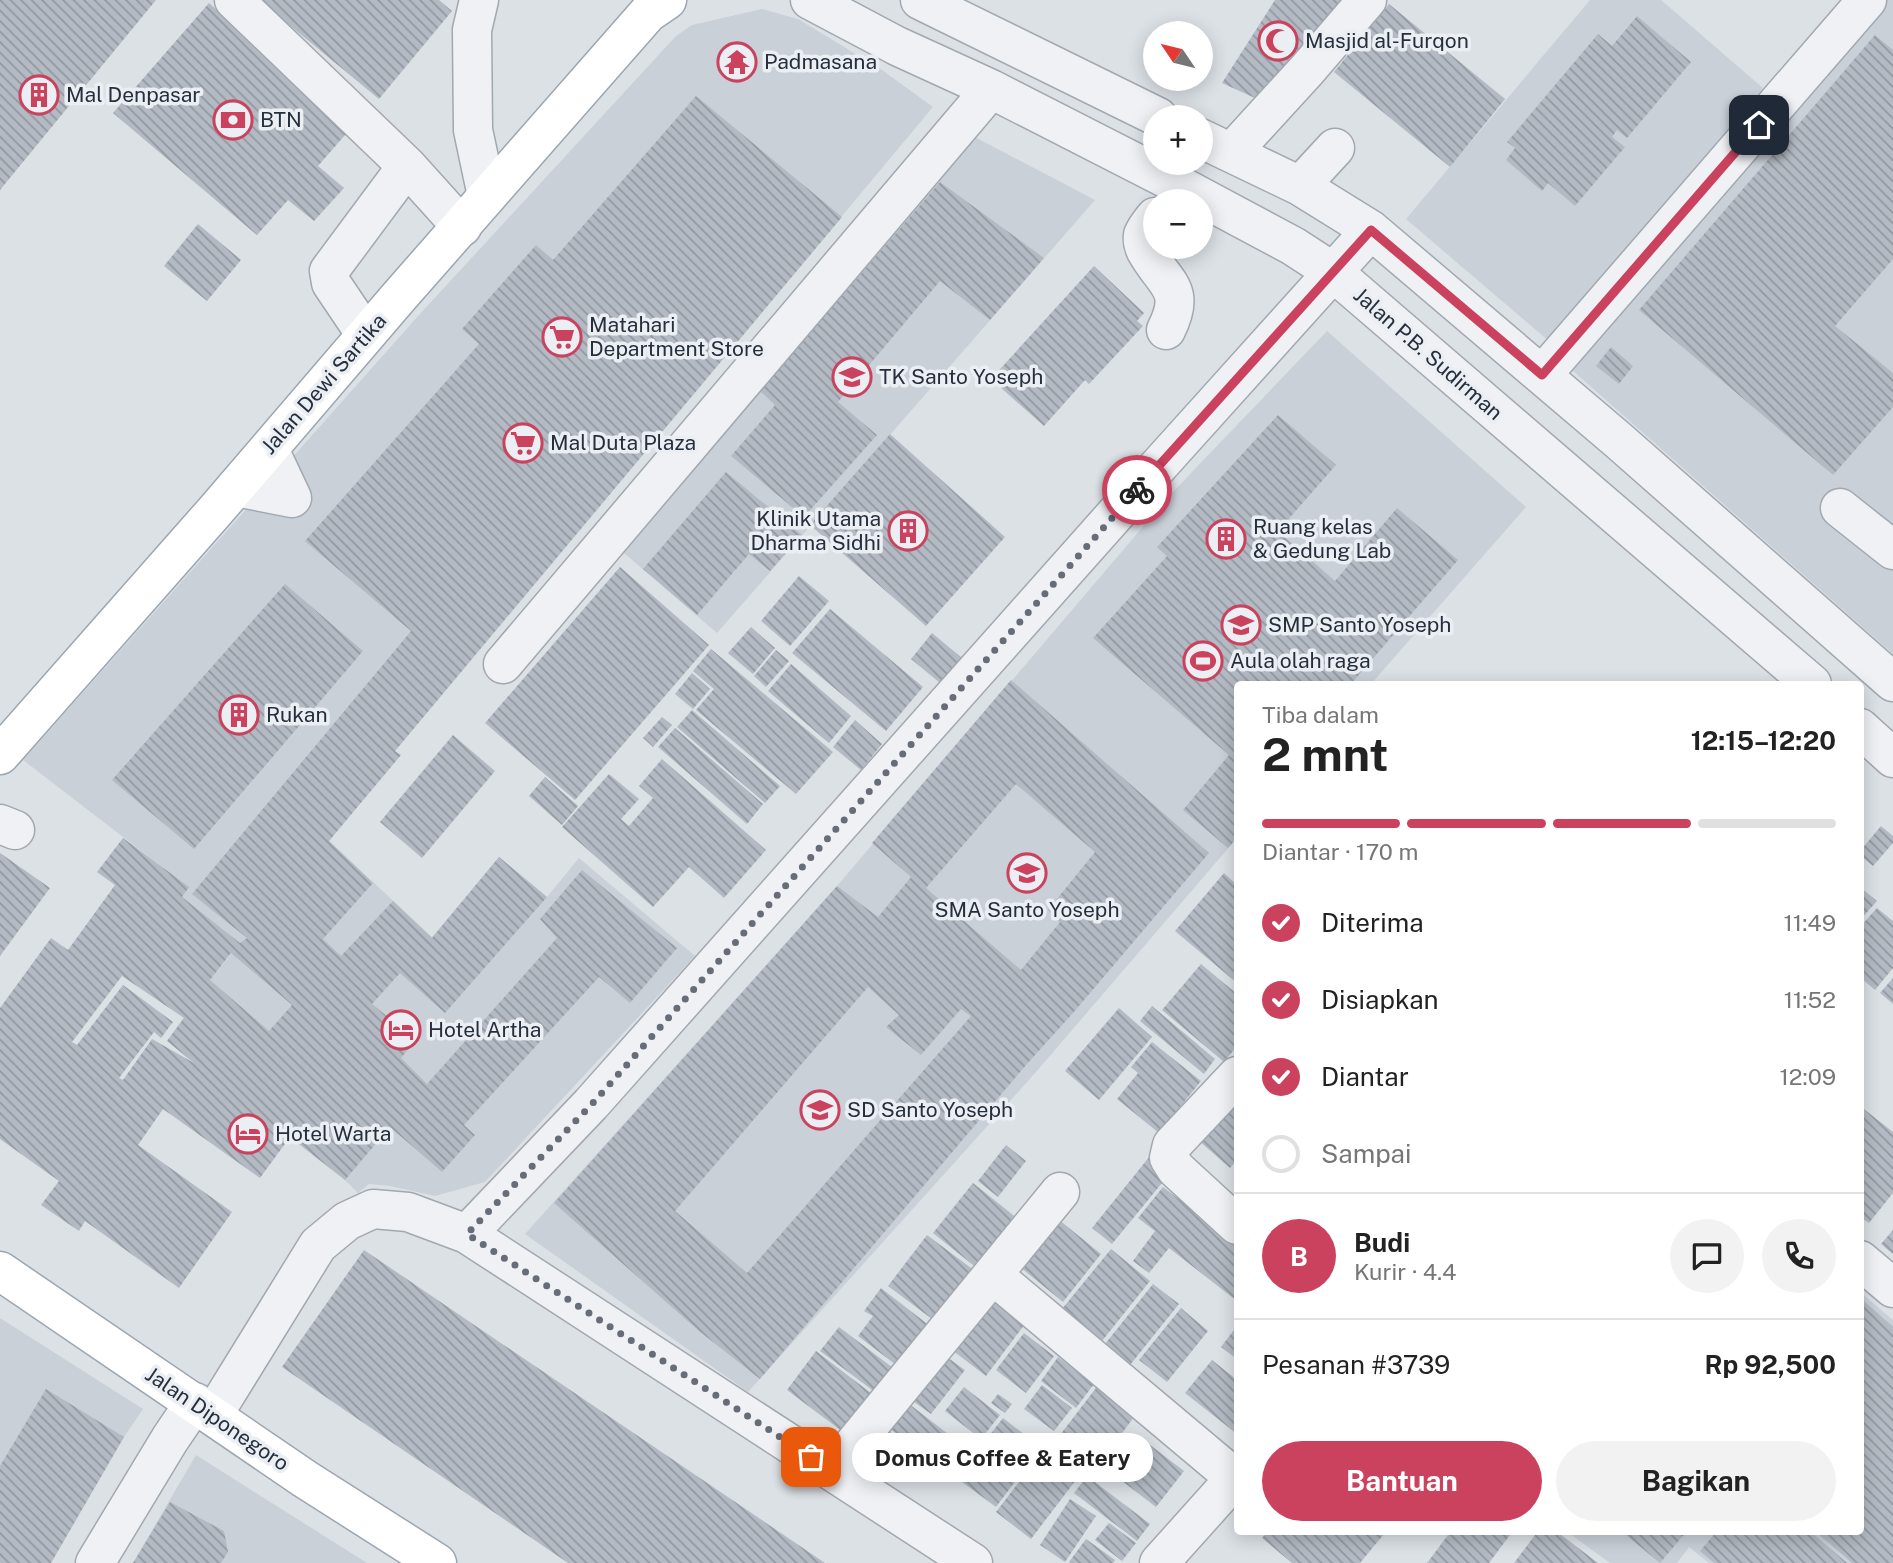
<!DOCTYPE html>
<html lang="id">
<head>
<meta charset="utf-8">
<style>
	body { margin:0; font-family:"Public Sans",sans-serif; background:#f2f2f2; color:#222; height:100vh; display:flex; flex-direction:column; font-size:26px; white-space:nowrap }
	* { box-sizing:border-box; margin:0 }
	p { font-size:23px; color:#767676 }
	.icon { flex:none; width:38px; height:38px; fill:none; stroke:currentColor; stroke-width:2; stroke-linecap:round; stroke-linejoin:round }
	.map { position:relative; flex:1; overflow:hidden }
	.drawer { position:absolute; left:1234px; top:681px; width:630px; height:854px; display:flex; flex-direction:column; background:#fff; border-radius:7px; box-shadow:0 4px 18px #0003 }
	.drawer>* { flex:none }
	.needle { width:46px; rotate:305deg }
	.controls { position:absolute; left:1143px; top:21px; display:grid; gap:14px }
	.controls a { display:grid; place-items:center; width:70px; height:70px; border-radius:50%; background:#fff; box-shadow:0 4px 18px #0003; font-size:35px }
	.pin { position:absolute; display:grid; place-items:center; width:60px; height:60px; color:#fff; margin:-30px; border-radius:14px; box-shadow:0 4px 10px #0006 }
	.courier { position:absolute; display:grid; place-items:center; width:70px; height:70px; margin:-35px; border:5px solid #ca425e; border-radius:50%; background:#fff; color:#222; box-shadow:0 2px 9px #0007 }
	.bubble { position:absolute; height:49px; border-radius:24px; background:#fff; box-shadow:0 4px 18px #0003; font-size:23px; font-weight:700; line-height:49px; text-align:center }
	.head em { font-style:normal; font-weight:700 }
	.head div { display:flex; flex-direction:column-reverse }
	.head { display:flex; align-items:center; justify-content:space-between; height:119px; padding:0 28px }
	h1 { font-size:46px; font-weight:700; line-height:52px }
	.bar { display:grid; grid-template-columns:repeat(4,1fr); gap:10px 7px; align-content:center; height:84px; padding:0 28px }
	.bar i { height:9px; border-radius:5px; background:#e0e0e0 }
	.bar .selected { background:#ca425e }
	.bar p { grid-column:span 4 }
	.line { display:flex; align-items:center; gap:18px; padding:0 28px; border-top:2px solid #e0e0e0 }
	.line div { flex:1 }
	.round { display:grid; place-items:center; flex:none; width:74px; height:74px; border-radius:37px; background:#f2f2f2 }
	ol { padding:0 28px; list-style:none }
	li { display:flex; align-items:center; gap:21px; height:77px }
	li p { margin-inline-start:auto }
	li .icon { padding:7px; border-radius:50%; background:#ca425e; color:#fff; stroke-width:4 }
	li:last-child { color:#767676 }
	li i { width:38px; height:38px; border:4px solid #e0e0e0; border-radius:50% }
	.button { display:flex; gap:14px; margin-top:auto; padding:14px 28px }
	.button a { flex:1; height:80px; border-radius:42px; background:#ca425e; color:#fff; font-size:28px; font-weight:700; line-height:80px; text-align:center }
	.button a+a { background:#f2f2f2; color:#222 }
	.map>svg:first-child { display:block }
	.built { fill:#cad0d8 }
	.building { fill:url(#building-back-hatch); fill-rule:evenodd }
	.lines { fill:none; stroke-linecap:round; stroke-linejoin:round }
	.minor-casing { stroke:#a2a8b0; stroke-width:41 }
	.major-casing { stroke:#9ca6b1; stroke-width:41 }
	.minor { stroke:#eff1f4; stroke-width:38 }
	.major { stroke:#fff; stroke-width:38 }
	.done { stroke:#666d78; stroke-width:7; stroke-dasharray:0 12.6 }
	.route { stroke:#ca425e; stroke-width:9 }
	.labels { text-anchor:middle; stroke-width:7; stroke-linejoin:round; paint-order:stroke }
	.poi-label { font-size:21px; fill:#262f3c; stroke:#ebeff4; text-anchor:start }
	.street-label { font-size:21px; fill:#262f3c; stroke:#ebeff4 }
</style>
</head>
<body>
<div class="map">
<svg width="1893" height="1563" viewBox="0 0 1893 1563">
	<defs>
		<pattern id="building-back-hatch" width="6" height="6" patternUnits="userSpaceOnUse" patternTransform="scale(1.75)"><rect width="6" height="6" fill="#b4bac3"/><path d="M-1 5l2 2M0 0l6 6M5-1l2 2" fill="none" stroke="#9298a0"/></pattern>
	</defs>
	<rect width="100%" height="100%" fill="#dce1e6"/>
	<!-- built -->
	<path class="built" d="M1590 0H1661L1763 88 1550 342 1406 219Z
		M1875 0H1893V654L1563 362Z
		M762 9 798 19 882 70 933 107 395 751 329 841 432 937 499 857 547 897 579 858 695 956 485 1182 435 1196 390 1186 369 1184 358 1193 345 1180 167 1041 210 980 240 943 182 897 188 887 23 760 419 315 676 36 692 25Z
		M971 135 1095 200 717 633 617 547Z
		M1327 331 1526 507 1371 684H1237V838L1036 1072 748 1392 525 1234 837 886 1170 495Z
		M1860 1292 1893 1320V1563H1709L1689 1547 1677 1563H1610L1566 1531H1860Z
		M0 1318 143 1409 124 1437 51 1563H0Z
		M196 1455 367 1563H133Z"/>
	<!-- building -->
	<path class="building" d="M0 0H156L0 190Z
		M259 0H439L452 11 379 99Z
		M1275 0H1343L1257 99 1222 83Z
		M209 3 352 127 318 166 344 188 314 221 288 200 257 235 113 113Z
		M1389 4 1505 99 1450 167 1334 72Z
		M1637 16 1691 62 1627 138 1617 130 1612 137 1625 147 1575 206 1548 183 1542 191 1506 160 1515 148 1507 142 1598 34 1612 46Z
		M1875 35 1893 50V259L1835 326 1893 373V407L1833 475 1639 310Z
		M696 96 842 217 395 751 401 755 329 841 373 883 323 939 341 956 393 901 432 938 499 857 547 897 445 1013 400 973 372 1004 416 1040 401 1058 427 1084 557 938 540 919 582 870 677 948 630 1003 599 977 464 1125 475 1135 442 1172 390 1127 345 1180 290 1137 260 1178 163 1109 138 1145 232 1212 179 1288 85 1221 79 1231 41 1205 59 1181 0 1139V1008L51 938 68 950 115 885 97 872 123 838 189 887 182 897 240 943 247 938 192 894 411 631 305 541 479 344 462 329 536 245 553 260ZM231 953 292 1005 269 1031 210 980ZM122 976 184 1018 167 1041 194 1063 152 1039 123 1080 119 1078 154 1032 161 1038 173 1022 123 985 77 1045 72 1042Z
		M940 182 1044 258 990 320 940 281 838 402 877 435 804 517 731 456 775 405 760 391Z
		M198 224 241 260 207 301 164 266Z
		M1094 266 1144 313 1137 321 1143 326 1089 384 1085 380 1044 426 991 379Z
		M1611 347 1633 366 1619 384 1596 366Z
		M1278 415 1336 465 1278 531 1335 581 1397 508 1458 560 1351 684H1237V838L1228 848 1183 810 1229 755 1093 638 1167 556 1157 547Z
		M890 434 1005 537 926 626 810 525Z
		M726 472 802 535 770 571 749 554 697 615 643 569Z
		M620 567 709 645 575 800 485 723Z
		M799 576 829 601 790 646 761 621Z
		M285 584 363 651 194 849 112 780Z
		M830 609 923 687 886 731 792 653Z
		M751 627 775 648 753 674 728 653Z
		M932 633 962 658 940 683 911 659Z
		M711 649 833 752 796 794 696 710 714 689 693 671Z
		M776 650 789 661 766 687 754 676Z
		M791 664 851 716 829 743 768 691Z
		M692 673 710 689 693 709 675 694Z
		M1011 680 1209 853 1073 1013 1026 1065 760 1379 699 1331 554 1203 837 886 878 917 911 877 872 843ZM1016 784 1095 852 1048 910 1060 922 1021 970 926 888ZM868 987 899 1015 886 1027 921 1055 961 1009 971 1016 747 1273 675 1211Z
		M692 710 780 786 765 803 677 727Z
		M662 717 672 725 653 747 643 738Z
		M855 720 882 744 861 770 833 747Z
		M675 728 763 804 747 824 658 747Z
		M453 735 495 771 422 858 380 822Z
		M662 759 766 850 724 898 689 867 653 907 562 827 609 774 639 799 621 819 629 826 653 798 639 786Z
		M545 777 578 806 562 825 529 796Z
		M1881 826 1893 836V843L1873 866 1860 855V851Z
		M0 853 50 888 0 956Z
		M1224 873 1237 885V983L1175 931Z
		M1860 887 1877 901 1860 920Z
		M1877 908 1893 921V968L1875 990 1860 977V927Z
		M1201 964 1237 994V1046L1224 1062 1162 1010Z
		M1893 978V1004L1880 993Z
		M1152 1006 1215 1059 1204 1074 1140 1021Z
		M1119 1008 1152 1037 1099 1100 1065 1071Z
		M1152 1042 1201 1081 1159 1133 1117 1099 1138 1073 1131 1067Z
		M1228 1103 1234 1109 1237 1105V1160L1230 1168 1197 1139Z
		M1860 1106 1893 1132V1193L1869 1223 1860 1217Z
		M1006 1145 1026 1161 998 1197 978 1181Z
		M1150 1156 1171 1172 1112 1244 1092 1228Z
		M973 1183 1023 1223 983 1273 933 1233Z
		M1163 1187 1237 1244V1301L1169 1248 1149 1273 1133 1261 1155 1231 1138 1218Z
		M1058 1219 1101 1254 1063 1302 1020 1267Z
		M1893 1230V1254L1881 1244Z
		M927 1235 975 1271 936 1322 888 1286Z
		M1111 1249 1150 1281 1102 1341 1062 1309Z
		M364 1250 825 1563H568L282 1367Z
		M1153 1284 1179 1304 1130 1365 1105 1344Z
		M881 1288 939 1333 908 1374 858 1336 873 1316 864 1311Z
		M992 1298 1025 1324 986 1376 952 1350Z
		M1864 1301 1893 1327V1563H1852L1815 1531H1860V1305Z
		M1181 1308 1208 1331 1167 1382 1139 1360Z
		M1237 1326V1359L1221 1347Z
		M839 1327 905 1377 887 1401 820 1351Z
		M1024 1333 1054 1356 1026 1393 996 1370Z
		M816 1351 880 1400 851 1438 787 1390Z
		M944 1355 965 1370 931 1414 910 1399Z
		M1058 1357 1094 1384 1076 1408 1041 1381Z
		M1212 1360 1237 1380V1434L1185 1393Z
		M1099 1384 1137 1413 1099 1464 1060 1435Z
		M1042 1385 1072 1408 1054 1431 1024 1409Z
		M964 1387 1000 1415 981 1439 945 1411Z
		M46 1389 124 1437 51 1563H0V1466Z
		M998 1394 1012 1404 1005 1413 991 1403Z
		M908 1403 970 1451 952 1475 889 1428Z
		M1003 1418 1039 1446 1018 1474 981 1446Z
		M886 1429 919 1454 899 1481 866 1456Z
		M1137 1435 1184 1471 1156 1507 1109 1471Z
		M979 1450 1017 1479 996 1507 958 1479Z
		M1041 1453 1076 1480 1031 1539 996 1512Z
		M1087 1476 1150 1524 1137 1541 1074 1493Z
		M1070 1499 1096 1516 1065 1562 1040 1545Z
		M170 1502 224 1531 228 1552 221 1563H133Z
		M1109 1523 1136 1543 1122 1561 1095 1540Z
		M1268 1531H1381L1384 1534 1360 1563H1292L1262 1538Z
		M1451 1531H1513L1489 1563H1427Z
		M1538 1531H1556L1598 1563H1514Z
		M1621 1531H1687L1660 1563Z
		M1717 1531H1810L1847 1563H1714L1700 1551Z
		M1086 1539 1115 1560 1113 1563H1071L1069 1562Z"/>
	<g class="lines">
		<!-- minor casing -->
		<g class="minor-casing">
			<path id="minor" d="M234 0 407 166 462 227
				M479 0 472 30 473 130 487 196
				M810 0 897 46 991 89 1177 184 1293 246 1333 272 1812 684
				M920 0 1158 117
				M1200 138 1300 186 1371 230 1618 440 1893 682
				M1231 153 1307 70 1367 0
				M1300 186 1335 148
				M1155 217C1151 222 1145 229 1143 235 1142 241 1144 247 1146 251 1165 285 1187 288 1166 330
				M366 335 331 283 329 271 407 166
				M1542 375 1867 0
				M236 487 292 498 269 449
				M1840 508 1893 550
				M503 664 991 89
				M1860 728 1893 758
				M0 824 15 830
				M1237 1076 1172 1145 1169 1158 1176 1169 1237 1225
				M467 1234 591 1104 1153 472 1371 230
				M1860 1260 1893 1288
				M993 1275 1235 1478
				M213 1415 318 1245 347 1221 373 1209 408 1212 467 1234 973 1563
				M832 1471 1060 1192
				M95 1563 170 1439 195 1402
				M1159 1563 1237 1476"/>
		</g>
		<!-- major casing -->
		<g class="major-casing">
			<path id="major" d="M0 755 216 510 397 299 648 13 667 0
				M0 1271 305 1479 437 1563"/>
		</g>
		<!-- minor -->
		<use href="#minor" class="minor"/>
		<!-- major -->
		<use href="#major" class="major"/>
	</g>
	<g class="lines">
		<!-- done -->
		<path class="done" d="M811 1457 467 1234 592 1104 1137 490"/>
		<!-- route -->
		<path class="route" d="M1137 490 1371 230 1542 375 1759 125"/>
	</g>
	<!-- icons -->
	<defs>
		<g id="mosque-ring" transform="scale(2.0125)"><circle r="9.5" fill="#ebeff4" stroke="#ca425e" stroke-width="1.5"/><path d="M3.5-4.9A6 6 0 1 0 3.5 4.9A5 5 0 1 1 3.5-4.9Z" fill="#ca425e"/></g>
		<g id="temple-ring" transform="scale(2.0125)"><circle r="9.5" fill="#ebeff4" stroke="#ca425e" stroke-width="1.5"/><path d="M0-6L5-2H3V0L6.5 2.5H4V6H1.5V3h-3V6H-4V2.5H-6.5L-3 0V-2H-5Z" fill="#ca425e"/></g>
		<g id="building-ring" transform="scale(2.0125)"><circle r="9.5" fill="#ebeff4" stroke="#ca425e" stroke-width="1.5"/><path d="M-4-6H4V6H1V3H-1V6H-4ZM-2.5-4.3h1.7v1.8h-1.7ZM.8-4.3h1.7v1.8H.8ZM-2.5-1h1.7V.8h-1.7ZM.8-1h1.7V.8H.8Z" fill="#ca425e"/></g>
		<g id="bank-ring" transform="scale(2.0125)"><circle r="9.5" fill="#ebeff4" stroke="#ca425e" stroke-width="1.5"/><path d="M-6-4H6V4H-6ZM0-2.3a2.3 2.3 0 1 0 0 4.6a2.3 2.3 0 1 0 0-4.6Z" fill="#ca425e"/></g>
		<g id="supermarket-ring" transform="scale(2.0125)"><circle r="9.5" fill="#ebeff4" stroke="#ca425e" stroke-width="1.5"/><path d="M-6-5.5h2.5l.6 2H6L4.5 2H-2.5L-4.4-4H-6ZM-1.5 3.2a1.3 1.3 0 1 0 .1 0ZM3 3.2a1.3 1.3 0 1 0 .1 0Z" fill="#ca425e"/></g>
		<g id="school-ring" transform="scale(2.0125)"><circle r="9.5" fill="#ebeff4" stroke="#ca425e" stroke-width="1.5"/><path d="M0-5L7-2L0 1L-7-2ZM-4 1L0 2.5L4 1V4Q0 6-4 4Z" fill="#ca425e"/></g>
		<g id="stadium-ring" transform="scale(2.0125)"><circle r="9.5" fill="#ebeff4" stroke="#ca425e" stroke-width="1.5"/><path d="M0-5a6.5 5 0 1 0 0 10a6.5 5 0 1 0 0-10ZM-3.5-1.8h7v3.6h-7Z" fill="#ca425e"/></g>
		<g id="hotel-ring" transform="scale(2.0125)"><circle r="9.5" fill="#ebeff4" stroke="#ca425e" stroke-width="1.5"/><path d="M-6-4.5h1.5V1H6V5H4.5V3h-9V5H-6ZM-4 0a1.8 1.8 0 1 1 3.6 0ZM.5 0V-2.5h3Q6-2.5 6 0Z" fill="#ca425e"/></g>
	</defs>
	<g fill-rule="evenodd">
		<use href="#mosque-ring" x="1278" y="41"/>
		<use href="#temple-ring" x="737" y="62"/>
		<use href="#building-ring" x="39" y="95"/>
		<use href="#bank-ring" x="233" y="120"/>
		<use href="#supermarket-ring" x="562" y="337"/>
		<use href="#school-ring" x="852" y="377"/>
		<use href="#supermarket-ring" x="523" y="443"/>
		<use href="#building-ring" x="908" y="531"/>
		<use href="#building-ring" x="1226" y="539"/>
		<use href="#school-ring" x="1241" y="625"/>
		<use href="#stadium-ring" x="1203" y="661"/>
		<use href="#building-ring" x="239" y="715"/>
		<use href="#school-ring" x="1027" y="873"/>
		<use href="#hotel-ring" x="401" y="1030"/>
		<use href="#school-ring" x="820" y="1110"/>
		<use href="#hotel-ring" x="248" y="1134"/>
	</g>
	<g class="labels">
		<!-- poi labels -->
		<g class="poi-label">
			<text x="1305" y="48">Masjid al-Furqon</text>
			<text x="764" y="69">Padmasana</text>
			<text x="66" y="102">Mal Denpasar</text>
			<text x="260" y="127">BTN</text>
			<text x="589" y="332">Matahari<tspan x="589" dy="24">Department Store</tspan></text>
			<text x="879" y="384">TK Santo Yoseph</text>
			<text x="550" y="450">Mal Duta Plaza</text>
			<text x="881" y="526" text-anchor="end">Klinik Utama<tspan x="881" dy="24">Dharma Sidhi</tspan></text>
			<text x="1253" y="534">Ruang kelas<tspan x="1253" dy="24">&amp; Gedung Lab</tspan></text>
			<text x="1268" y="632">SMP Santo Yoseph</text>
			<text x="1230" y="668">Aula olah raga</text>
			<text x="266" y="722">Rukan</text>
			<text x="1027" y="917" text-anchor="middle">SMA Santo Yoseph</text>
			<text x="428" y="1037">Hotel Artha</text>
			<text x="847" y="1117">SD Santo Yoseph</text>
			<text x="275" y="1141">Hotel Warta</text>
		</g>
		<!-- street labels -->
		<g class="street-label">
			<text transform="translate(1428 354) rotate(41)" y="7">Jalan P.B. Sudirman</text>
			<text transform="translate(324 384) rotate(-49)" y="7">Jalan Dewi Sartika</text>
			<text transform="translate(217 1419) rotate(34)" y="7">Jalan Diponegoro</text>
		</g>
	</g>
</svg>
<div class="controls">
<a><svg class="needle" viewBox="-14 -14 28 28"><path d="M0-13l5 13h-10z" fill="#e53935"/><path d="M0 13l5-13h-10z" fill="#767676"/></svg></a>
<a>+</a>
<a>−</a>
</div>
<div class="pin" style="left:811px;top:1457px;background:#ea580c"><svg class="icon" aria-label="bag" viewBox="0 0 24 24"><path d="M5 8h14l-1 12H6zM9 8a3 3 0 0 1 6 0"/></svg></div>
<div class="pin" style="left:1759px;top:125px;background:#1f2937"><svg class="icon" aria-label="home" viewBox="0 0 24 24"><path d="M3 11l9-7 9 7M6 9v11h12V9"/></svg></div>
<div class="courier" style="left:1137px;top:490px"><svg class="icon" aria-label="bike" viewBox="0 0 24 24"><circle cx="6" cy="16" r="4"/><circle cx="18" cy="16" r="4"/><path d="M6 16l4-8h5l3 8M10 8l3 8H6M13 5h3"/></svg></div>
<div class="bubble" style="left:852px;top:1433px;width:301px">Domus Coffee &amp; Eatery</div>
<section class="drawer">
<div class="head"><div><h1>2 mnt</h1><p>Tiba dalam</p></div><em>12:15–12:20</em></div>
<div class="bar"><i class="selected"></i><i class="selected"></i><i class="selected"></i><i></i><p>Diantar · 170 m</p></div>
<ol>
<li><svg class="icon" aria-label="check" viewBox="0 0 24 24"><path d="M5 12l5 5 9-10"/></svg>Diterima<p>11:49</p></li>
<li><svg class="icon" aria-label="check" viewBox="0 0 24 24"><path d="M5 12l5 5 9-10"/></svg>Disiapkan<p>11:52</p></li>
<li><svg class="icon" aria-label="check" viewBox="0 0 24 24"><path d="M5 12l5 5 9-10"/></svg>Diantar<p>12:09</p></li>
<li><i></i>Sampai</li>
</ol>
<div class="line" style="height:126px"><b class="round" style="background:#ca425e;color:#fff">B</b><div><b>Budi</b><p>Kurir · 4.4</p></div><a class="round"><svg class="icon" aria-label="chat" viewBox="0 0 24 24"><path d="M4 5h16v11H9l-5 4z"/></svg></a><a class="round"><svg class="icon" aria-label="phone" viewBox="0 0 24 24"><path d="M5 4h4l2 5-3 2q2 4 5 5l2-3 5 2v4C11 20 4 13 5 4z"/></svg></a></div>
<div class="line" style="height:91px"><div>Pesanan #3739</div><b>Rp 92,500</b></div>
<div class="button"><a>Bantuan</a><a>Bagikan</a></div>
</section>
</div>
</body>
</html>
